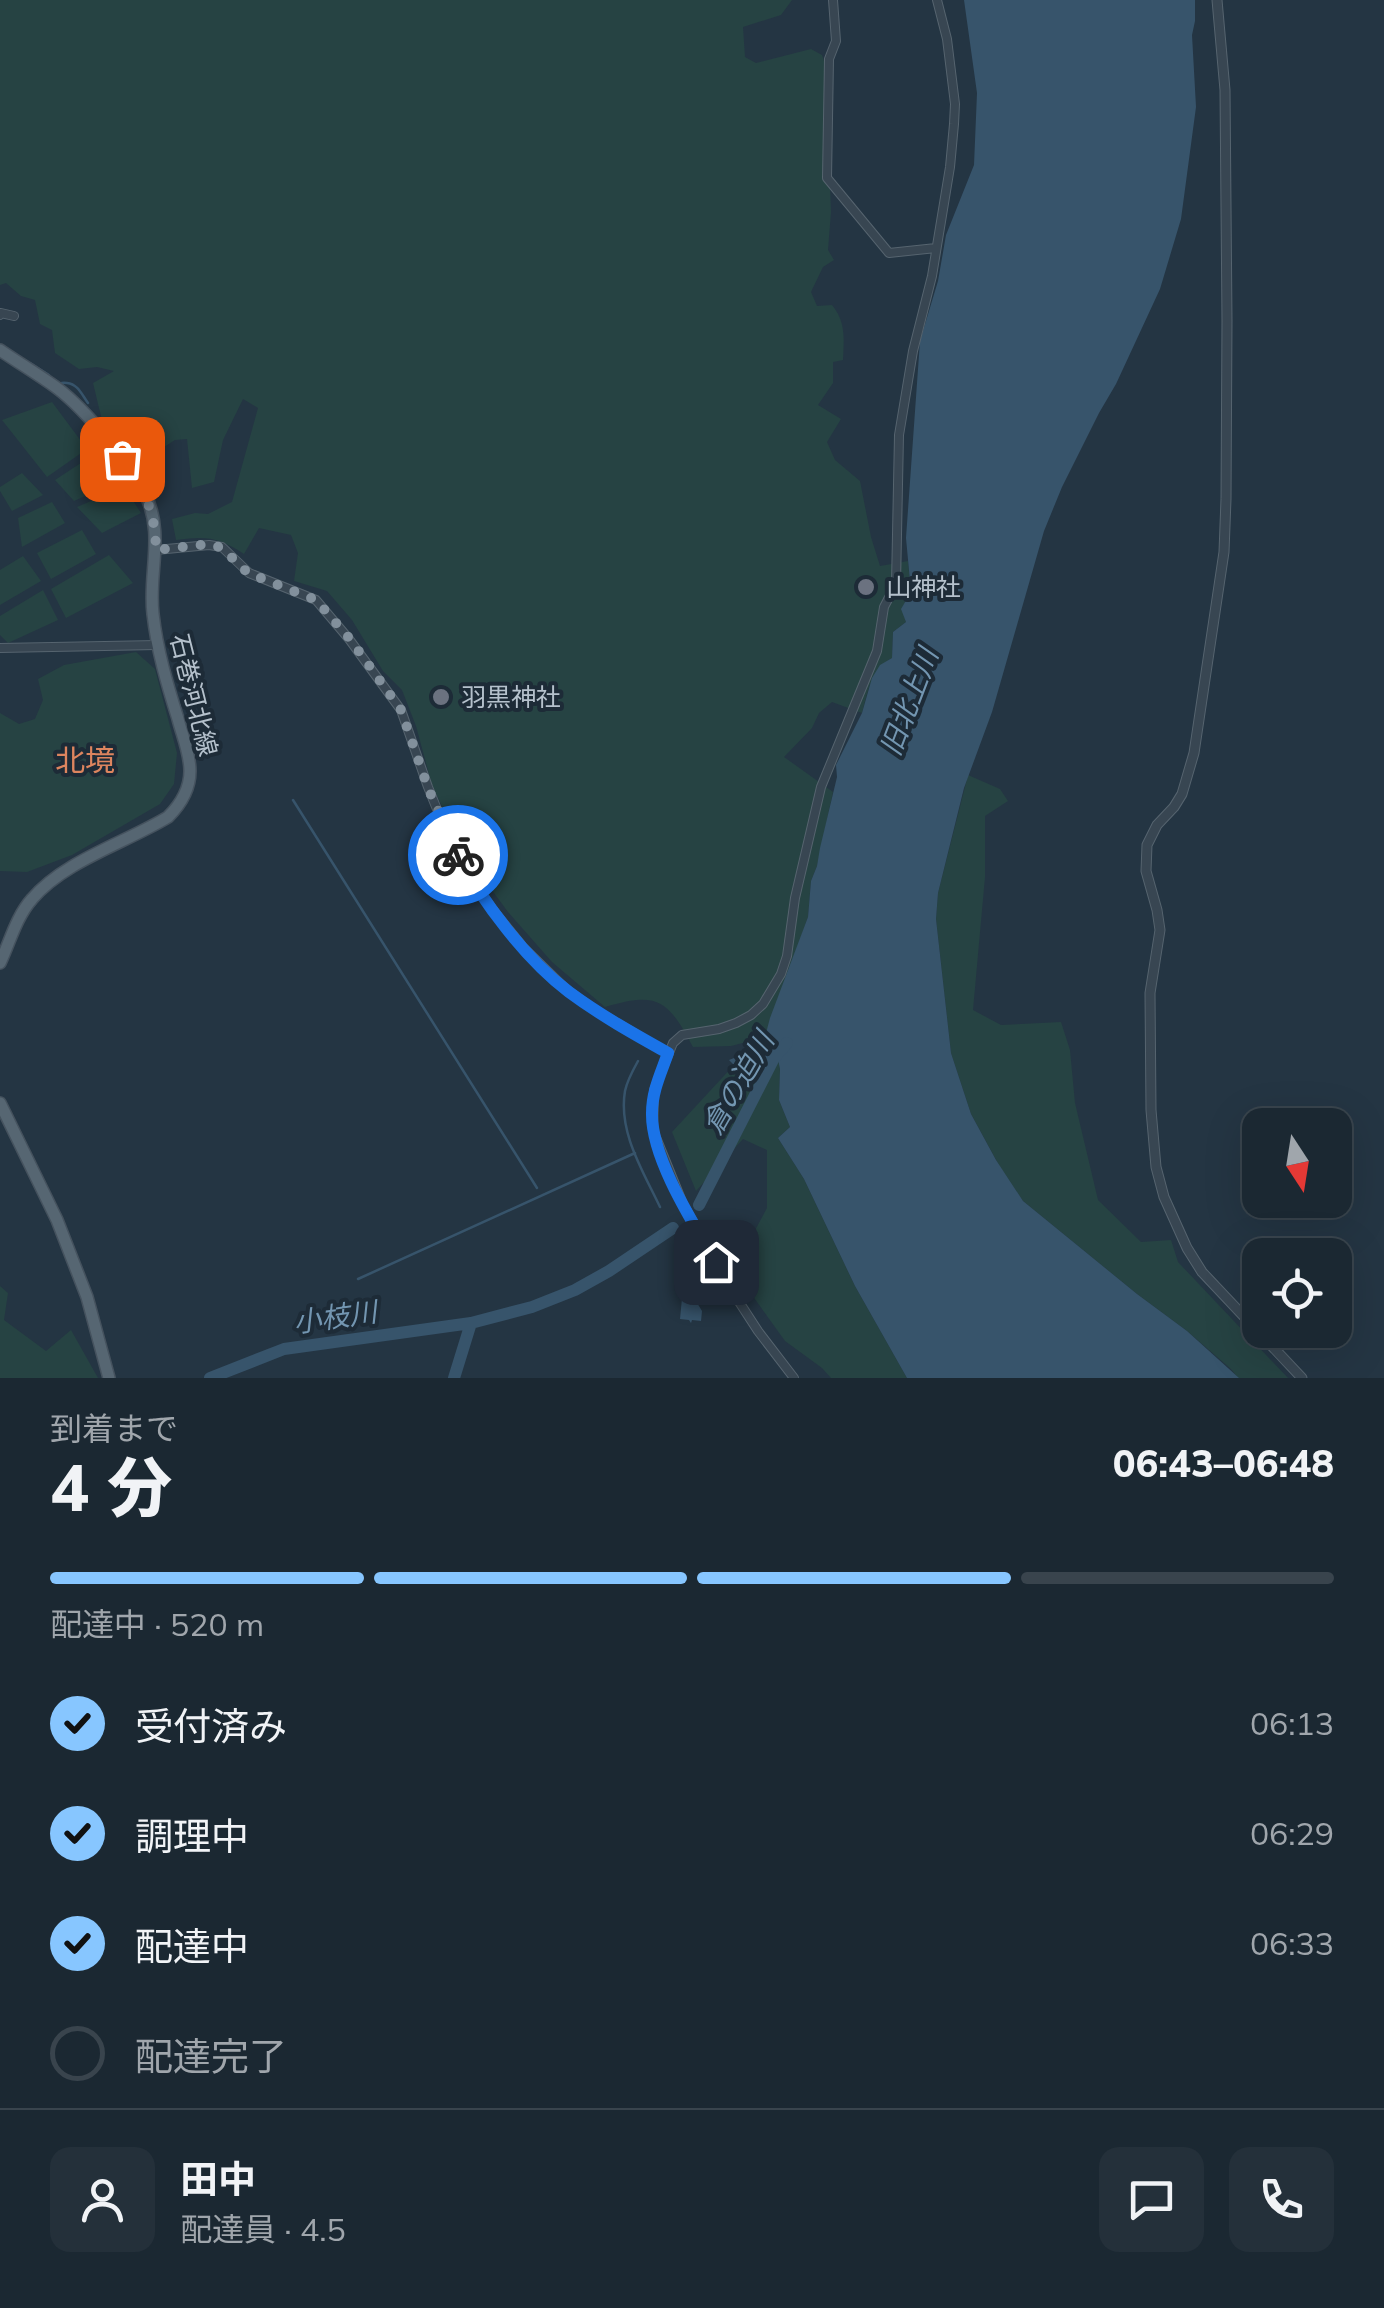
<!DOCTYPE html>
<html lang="ja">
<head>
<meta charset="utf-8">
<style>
	body { margin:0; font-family:Mulish,"Noto Sans JP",sans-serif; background:#24303a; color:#f1f3f6; height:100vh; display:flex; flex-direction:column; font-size:38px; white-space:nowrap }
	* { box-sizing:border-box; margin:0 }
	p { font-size:32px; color:#a0a6ac }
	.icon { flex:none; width:55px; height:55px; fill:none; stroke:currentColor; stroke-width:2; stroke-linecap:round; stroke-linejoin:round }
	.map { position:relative; height:1378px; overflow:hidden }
	.sheet { display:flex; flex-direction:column; background:#1b2832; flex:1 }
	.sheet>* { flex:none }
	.needle { width:65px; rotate:168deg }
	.buttons { position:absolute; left:1242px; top:1108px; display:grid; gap:20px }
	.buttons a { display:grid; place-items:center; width:110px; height:110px; border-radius:20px; background:#1b2832; box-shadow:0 10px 40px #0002,0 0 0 2px #39444d; font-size:50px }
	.pin { position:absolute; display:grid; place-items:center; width:85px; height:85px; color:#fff; margin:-42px; border-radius:20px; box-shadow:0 5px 15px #0006 }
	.courier { position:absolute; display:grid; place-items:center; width:100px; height:100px; margin:-50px; border:8px solid #1a73e8; border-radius:50%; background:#fff; color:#222; box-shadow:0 2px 12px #0007 }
	.headline em { font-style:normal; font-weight:800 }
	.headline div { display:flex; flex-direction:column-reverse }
	.headline { display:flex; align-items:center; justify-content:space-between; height:170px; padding:0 50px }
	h1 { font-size:65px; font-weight:800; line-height:75px }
	.bar { display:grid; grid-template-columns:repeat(4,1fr); gap:15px 10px; align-content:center; height:120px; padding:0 50px }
	.bar i { height:12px; border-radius:8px; background:#39444d }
	.bar .on { background:#87c6ff }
	.bar p { grid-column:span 4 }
	.line { display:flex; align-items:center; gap:25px; padding:0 50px; border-top:2px solid #39444d }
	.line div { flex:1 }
	.round { display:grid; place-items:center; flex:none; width:105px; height:105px; border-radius:20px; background:#24303a }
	ol { padding:0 50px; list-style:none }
	li { display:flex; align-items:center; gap:30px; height:110px }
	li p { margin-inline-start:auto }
	li .icon { padding:10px; border-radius:50%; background:#87c6ff; color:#111; stroke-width:4 }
	li:last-child { color:#a0a6ac }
	li i { width:55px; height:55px; border:5px solid #39444d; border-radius:50% }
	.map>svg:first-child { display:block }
	.green { fill:#264343 }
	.water { fill:#37546b }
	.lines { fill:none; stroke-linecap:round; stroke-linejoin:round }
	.stream { stroke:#37546b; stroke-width:2.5 }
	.river { stroke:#37546b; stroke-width:12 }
	.minor-casing { stroke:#56646f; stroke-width:10 }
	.tertiary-casing { stroke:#56646f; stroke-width:11 }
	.primary-casing { stroke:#45525e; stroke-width:14 }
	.minor { stroke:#384652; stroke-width:8 }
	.tertiary { stroke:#384652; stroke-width:9 }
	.primary { stroke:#566672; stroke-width:11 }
	.done { stroke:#82909c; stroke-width:10; stroke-dasharray:0 18 }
	.route { stroke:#1a73e8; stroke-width:12 }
	.worship-dot { fill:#6b7280; stroke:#1d2b37; stroke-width:4 }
	.labels { text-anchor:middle; stroke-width:8; stroke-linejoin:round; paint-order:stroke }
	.poi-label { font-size:25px; fill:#b5c1cc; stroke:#1d2b37; text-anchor:start }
	.street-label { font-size:25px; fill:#b5c1cc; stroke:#1d2b37 }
	.water-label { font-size:28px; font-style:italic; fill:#7396b1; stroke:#1d2b37 }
	.quarter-label { font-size:30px; fill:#dd855f; stroke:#1d2b37 }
</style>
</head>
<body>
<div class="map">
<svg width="1384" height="1378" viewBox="0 0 1384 1378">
	<rect width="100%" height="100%" fill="#243543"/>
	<!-- green -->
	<path class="green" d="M0 0H792L781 15 743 27 745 57 756 63 811 49 822 55 831 81 824 117 826 170 830 185 831 212 828 250 834 260 823 267 811 292 817 306 832 305C846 322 844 339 843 360L833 362V383L818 405 841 419 827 442 835 460 860 481 871 537 880 566 908 561 911 592 902 608 906 622 893 632 892 658C871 670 868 691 862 713L832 702 819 713 812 728 784 757 833 792 817 866 811 881 808 917 766 1037 731 1046 693 1047C668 1000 658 991 605 1007L552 962 508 912 463 851 432 785 416 726 402 690 383 671 352 620 327 591 294 581 298 553 291 535 259 528 244 554C218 537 207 536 176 540L172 519 195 513 208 514 232 502 258 408 243 399 223 440 214 482 192 488 187 439 175 440 153 454C100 438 106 434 93 383L114 371 97 367 79 369 55 353 52 330 40 324 35 300 21 296 6 283 0 285Z
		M52 402 87 449 47 477 2 420Z
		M96 453 114 483 74 501 55 480Z
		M22 473 43 495 12 511 0 491V487Z
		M124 487 141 513 102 533 77 507Z
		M52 502 65 523 22 547 18 518Z
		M82 530 96 554 51 579 37 553Z
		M109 555 133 583 66 618 51 589Z
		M23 556 41 581 0 605V570Z
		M43 590 58 620 8 643 0 635V616Z
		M136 652 155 669 177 753 174 784 160 804 72 855 27 872 0 871V713L19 724 35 719 43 700 38 679 64 665Z
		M968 775 1000 789 1008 801 985 816V877L973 1010 1001 1025 1061 1022 1070 1050 1075 1103 1098 1200 1141 1242 1171 1240 1178 1262 1288 1378H1238L1231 1369 1187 1331 1137 1294 1023 1201 1000 1167 971 1114 951 1053 936 919 938 893Z
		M776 1048 780 1069 779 1100 790 1127 778 1138 804 1179 855 1286 907 1378H831L822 1368 785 1341 747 1288 744 1251 767 1208V1150L743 1139 696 1191 672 1132 734 1065Z
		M0 1286 8 1293 4 1320 46 1351 71 1330 98 1378H0Z"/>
	<!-- water -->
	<path class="water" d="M964 0H1195V21L1192 35 1196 107 1181 219 1160 289 1116 384 1099 413 1062 487 1044 531 992 712 964 788 938 893 936 919 951 1053 971 1114 996 1160 1023 1201 1137 1294 1187 1331 1239 1378H907L855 1286 804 1179 778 1138 790 1127 779 1100 780 1069 776 1050 765 1062 759 1056 734 1065 729 1060 754 1050 765 1037 770 1018 808 917 811 881 817 866 820 848 837 777 836 765 862 713 872 678 880 665 892 658 893 632 906 622 901 609 911 592 906 538 920 341 938 281 946 235 974 165 977 93Z
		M683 1288H688L702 1311 701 1321 692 1320 691 1323 689 1320 680 1319Z"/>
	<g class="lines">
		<!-- stream -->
		<path class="stream" d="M30 363 49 375
			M55 380C64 386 56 382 67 383 78 384 82 395 88 403
			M293 800 537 1188
			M638 1061C633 1070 627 1081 625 1091 618 1132 643 1171 660 1207
			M358 1279 635 1153"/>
		<!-- river -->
		<path class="river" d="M699 1205 774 1058 787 1043
			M210 1378 284 1349 471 1323 532 1307 575 1290 609 1271 673 1228
			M454 1378 471 1323"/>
		<!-- minor casing -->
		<g class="minor-casing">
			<path id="minor" d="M833 0 836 41 829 59 827 178 889 253 936 248
				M0 315 1 313 14 316
				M156 550 209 545 222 547 249 573 316 600 349 639 401 710 428 787 449 839 472 881 497 915 523 947 566 989 595 1010 668 1053
				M0 648 157 645
				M794 1378 758 1331 732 1291 683 1204 653 1130 654 1090 673 1043 682 1035 719 1029 736 1023 751 1015 763 1004 781 974 787 956 795 898 821 787 877 651 884 607 896 584 899 435 913 351 932 276 950 167 954 124 955 104 947 39 937 0"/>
		</g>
		<!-- tertiary casing -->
		<g class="tertiary-casing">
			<path id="tertiary" d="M1217 0 1225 90 1227 321 1226 499 1224 552 1194 753 1182 794 1174 807 1157 825 1147 845 1146 871 1157 910 1160 930 1150 993 1151 1110 1156 1167 1164 1197 1187 1248 1202 1272 1302 1378"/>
		</g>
		<!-- primary casing -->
		<g class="primary-casing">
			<path id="primary" d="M0 350C19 363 39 375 57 388 85 409 130 463 145 494 165 533 148 574 153 614 157 650 167 684 178 719 182 735 190 753 190 771 190 790 181 804 168 817 125 843 64 861 32 899 16 917 10 942 0 963
				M0 1103 57 1220 87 1297 109 1378"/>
		</g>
		<!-- minor -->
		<use href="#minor" class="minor"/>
		<!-- tertiary -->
		<use href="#tertiary" class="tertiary"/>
		<!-- primary -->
		<use href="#primary" class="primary"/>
	</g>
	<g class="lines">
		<!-- done -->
		<path class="done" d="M122 459C145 491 155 510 156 550L210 544 222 548 248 573 316 600 350 639 401 710 428 788 458 855"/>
		<!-- route -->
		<path class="route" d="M458 855C483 903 526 959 569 992 600 1015 634 1034 668 1053 661 1073 652 1091 652 1113 651 1158 693 1223 716 1262"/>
	</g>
	<!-- markers -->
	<g class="worship-dot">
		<circle cx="866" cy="587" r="10"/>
		<circle cx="441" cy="697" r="10"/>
	</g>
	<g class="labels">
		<!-- poi labels -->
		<g class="poi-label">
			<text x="886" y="596">山神社</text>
			<text x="461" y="706">羽黒神社</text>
		</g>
		<!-- street labels -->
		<g class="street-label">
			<text transform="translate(194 695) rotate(76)" y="9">石巻河北線</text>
		</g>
		<!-- water labels -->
		<g class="water-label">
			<text transform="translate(909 702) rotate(-69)" y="10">旧北上川</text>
			<text transform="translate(738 1083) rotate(-60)" y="10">倉の迫川</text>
			<text transform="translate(335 1317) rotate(-8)" y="10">小枝川</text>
		</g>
		<!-- quarter labels -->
		<g class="quarter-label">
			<text x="85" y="771">北境</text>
		</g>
	</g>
</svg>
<div class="buttons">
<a><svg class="needle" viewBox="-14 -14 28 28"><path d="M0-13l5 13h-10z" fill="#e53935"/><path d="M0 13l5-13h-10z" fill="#a0a6ac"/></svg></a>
<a><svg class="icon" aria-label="locate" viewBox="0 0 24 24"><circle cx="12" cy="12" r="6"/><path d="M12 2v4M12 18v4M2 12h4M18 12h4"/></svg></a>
</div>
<div class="pin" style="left:122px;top:459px;background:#ea580c"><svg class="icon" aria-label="bag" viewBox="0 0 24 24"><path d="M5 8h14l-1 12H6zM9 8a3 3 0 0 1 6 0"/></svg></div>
<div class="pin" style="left:716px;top:1262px;background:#1f2937"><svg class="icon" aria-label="home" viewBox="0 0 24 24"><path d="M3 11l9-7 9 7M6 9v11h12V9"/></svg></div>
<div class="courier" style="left:458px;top:855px"><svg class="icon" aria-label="bike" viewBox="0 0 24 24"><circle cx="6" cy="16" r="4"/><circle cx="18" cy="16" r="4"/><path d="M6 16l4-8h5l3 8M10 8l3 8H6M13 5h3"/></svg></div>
</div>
<section class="sheet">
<div class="headline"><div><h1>4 分</h1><p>到着まで</p></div><em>06:43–06:48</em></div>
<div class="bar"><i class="on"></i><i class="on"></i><i class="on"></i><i></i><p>配達中 · 520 m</p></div>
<ol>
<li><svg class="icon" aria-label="check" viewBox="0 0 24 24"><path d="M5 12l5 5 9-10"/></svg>受付済み<p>06:13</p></li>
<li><svg class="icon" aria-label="check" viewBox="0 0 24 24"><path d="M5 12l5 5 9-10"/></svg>調理中<p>06:29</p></li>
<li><svg class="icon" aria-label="check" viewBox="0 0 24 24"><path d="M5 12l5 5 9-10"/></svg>配達中<p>06:33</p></li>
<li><i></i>配達完了</li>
</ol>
<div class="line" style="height:180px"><a class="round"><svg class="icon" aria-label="person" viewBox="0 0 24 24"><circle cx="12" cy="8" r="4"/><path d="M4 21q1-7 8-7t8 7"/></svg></a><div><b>田中</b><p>配達員 · 4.5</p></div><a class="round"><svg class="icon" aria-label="chat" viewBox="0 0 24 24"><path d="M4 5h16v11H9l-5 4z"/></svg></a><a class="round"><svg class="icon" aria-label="phone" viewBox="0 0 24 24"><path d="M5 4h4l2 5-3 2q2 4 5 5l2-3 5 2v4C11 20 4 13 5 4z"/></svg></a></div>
</section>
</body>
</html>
